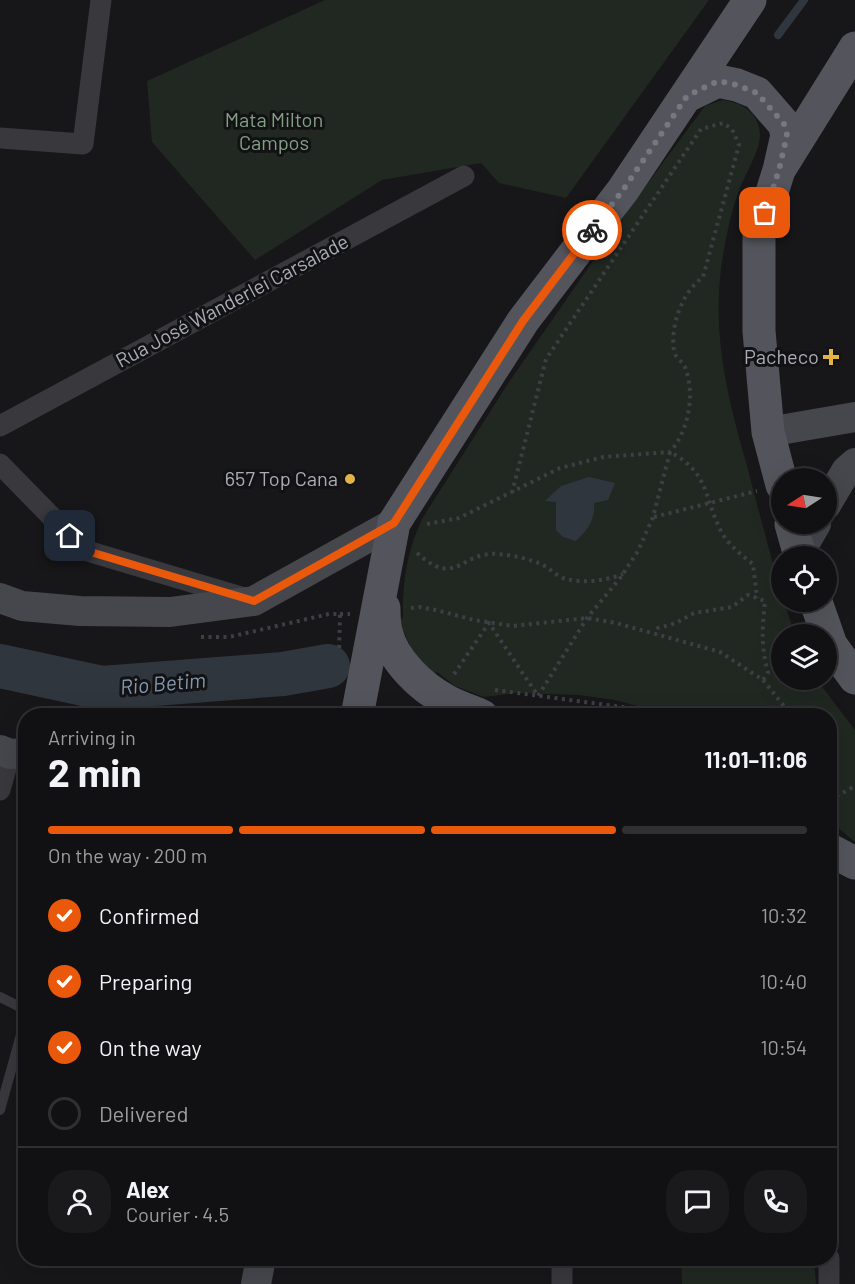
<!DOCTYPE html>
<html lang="en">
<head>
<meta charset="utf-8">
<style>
	body { margin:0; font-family:Barlow,sans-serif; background:#1a191b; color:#f1f3f6; height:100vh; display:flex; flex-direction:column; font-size:22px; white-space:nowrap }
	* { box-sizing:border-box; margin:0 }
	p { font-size:20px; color:#9c9d9f }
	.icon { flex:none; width:33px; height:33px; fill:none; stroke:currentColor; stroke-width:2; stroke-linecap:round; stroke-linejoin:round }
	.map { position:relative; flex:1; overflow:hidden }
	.drawer { position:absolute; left:18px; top:708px; width:819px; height:558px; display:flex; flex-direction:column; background:#111012; border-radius:24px; box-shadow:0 6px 24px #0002,0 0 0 2px #303032 }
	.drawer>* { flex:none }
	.needle { width:39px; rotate:258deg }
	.tools { position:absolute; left:771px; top:468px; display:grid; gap:12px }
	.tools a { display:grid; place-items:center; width:66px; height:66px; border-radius:50%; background:#111012; box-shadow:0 6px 24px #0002,0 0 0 2px #303032; font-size:30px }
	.pin { position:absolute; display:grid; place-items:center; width:51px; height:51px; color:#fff; margin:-26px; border-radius:12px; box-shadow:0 3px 9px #0006 }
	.courier { position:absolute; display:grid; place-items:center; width:60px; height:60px; margin:-30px; border:4px solid #ea580c; border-radius:50%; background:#fff; color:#222; box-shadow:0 2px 8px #0007 }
	.head em { font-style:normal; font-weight:700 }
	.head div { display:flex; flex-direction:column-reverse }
	.head { display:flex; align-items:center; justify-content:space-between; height:102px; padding:0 30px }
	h1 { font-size:39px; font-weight:700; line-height:45px }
	.bar { display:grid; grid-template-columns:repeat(4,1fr); gap:9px 6px; align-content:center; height:72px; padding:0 30px }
	.bar i { height:8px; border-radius:4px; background:#303032 }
	.bar .active { background:#ea580c }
	.bar p { grid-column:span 4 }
	.line { display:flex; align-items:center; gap:15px; padding:0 30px; border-top:2px solid #303032 }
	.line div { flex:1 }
	.round { display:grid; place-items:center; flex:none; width:63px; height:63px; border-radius:24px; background:#1a191b }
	ol { padding:0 30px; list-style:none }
	li { display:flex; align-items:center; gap:18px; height:66px }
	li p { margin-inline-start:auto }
	li .icon { padding:6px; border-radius:50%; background:#ea580c; color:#fff; stroke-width:4 }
	li:last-child { color:#9c9d9f }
	li i { width:33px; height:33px; border:3px solid #303032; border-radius:50% }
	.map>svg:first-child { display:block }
	.green { fill:#212822 }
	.water { fill:#30363d }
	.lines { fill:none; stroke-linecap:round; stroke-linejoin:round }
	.stream { stroke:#30363d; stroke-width:8 }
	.river { stroke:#30363d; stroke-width:44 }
	.path { stroke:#3e3f44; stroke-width:4; stroke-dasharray:3 4.5; stroke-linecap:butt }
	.lane { stroke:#38383d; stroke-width:10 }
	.street { stroke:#38383d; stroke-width:21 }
	.secondary { stroke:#46474d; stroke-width:30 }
	.primary { stroke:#54555c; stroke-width:33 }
	.done { stroke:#77787f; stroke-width:6; stroke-dasharray:0 10.8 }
	.route { stroke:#ea580c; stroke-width:8 }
	.poi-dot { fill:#e1b445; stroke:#121113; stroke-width:2 }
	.labels { text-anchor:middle; stroke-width:6; stroke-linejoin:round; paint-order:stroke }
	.park-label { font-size:20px; fill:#83a086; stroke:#121113 }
	.street-label { font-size:20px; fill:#aaadb7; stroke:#121113 }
	.poi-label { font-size:20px; fill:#aaadb7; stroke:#121113; text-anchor:end }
	.water-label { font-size:21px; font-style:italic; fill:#8499af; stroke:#121113 }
</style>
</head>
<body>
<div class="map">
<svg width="855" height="1284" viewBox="0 0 855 1284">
	<rect width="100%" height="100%" fill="#171618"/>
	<!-- green -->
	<path class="green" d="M325 0H709L566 198 499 183 481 163 382 180 255 260 152 142 147 81Z
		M722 100C741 102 758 112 760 133 761 150 744 176 738 193 729 220 723 249 720 278 714 345 729 402 747 466 758 509 770 552 781 594L782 602H784L795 634H782V680H817L855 730V842L830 821V716L671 715 615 700 579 695 515 693 484 697 455 686 437 672 431 677 418 663 398 619 403 618C402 582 407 552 422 519L507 385 636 199 705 106Z
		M681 1259H814L816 1284H682Z"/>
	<!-- water -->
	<path class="water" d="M589 477 615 483 608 500 594 503C595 521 588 529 576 541L563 537 556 530V502L545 501 561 486Z"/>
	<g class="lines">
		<!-- stream -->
		<path class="stream" d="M778 35 804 0"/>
		<!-- river -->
		<path class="river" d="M0 666 102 688 283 674 328 666"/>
		<!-- path -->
		<path class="path" d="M654 517 757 491
			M427 524 459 518 560 468 603 457 670 452C688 432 695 396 686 370 684 362 675 358 674 351 670 326 682 292 703 277L739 145 732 129 723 123 701 129 546 359 512 493
			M417 553C457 589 460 551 498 554 512 555 530 559 543 565 550 569 556 575 563 578 582 584 605 581 623 574
			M411 608 419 607 436 610 474 620 513 626 587 618 616 623 720 652 763 680 768 673C761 645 762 630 765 601L748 595 732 607 694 613 676 623 658 628 657 634
			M340 614H350
			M201 637H229L329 614H340L339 652
			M454 674 489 623 538 696 587 618 621 577 638 551 653 517 670 452C709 473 703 494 720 529 727 544 740 554 753 564L757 598
			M763 680 792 716
			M495 690 630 708 647 716
			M386 713 411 710
			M830 800 855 786"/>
		<!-- lane -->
		<path class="lane" d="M0 997 22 1008 24 1024 0 1110"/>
		<!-- street -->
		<path class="street" d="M0 138 83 144 101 0
			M0 426 464 176
			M0 464 84 550 248 599
			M0 790 10 754
			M829 1258V1284
			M562 1284V1258"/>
		<!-- secondary -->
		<path class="secondary" d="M768 432 855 417
			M826 505 846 471 855 463
			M799 553 816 524
			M0 598 22 606 80 611 170 612 254 601 394 523
			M0 750 10 754 26 753
			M256 1284 261 1258"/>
		<!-- primary -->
		<path class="primary" d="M687 96 718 81 737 85 757 93 784 124 787 135 780 166
			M782 485 768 432 759 331V234L779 170 855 48
			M791 524 800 556
			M816 602 831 645 855 678
			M384 608C384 615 384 624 386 631 393 661 421 687 447 701 458 707 471 711 482 716
			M357 716 394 523 523 321 623 190 750 0
			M830 850 855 863"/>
	</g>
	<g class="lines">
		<!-- done -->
		<path class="done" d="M592 230 623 190 687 96 718 81 737 85 757 93 784 124 787 135 779 170 765 213"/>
		<!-- route -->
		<path class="route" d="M70 536 84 550 254 601 394 523 523 321 592 230"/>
	</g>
	<!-- markers -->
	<g class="poi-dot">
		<path d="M828 348h6v6h6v6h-6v6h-6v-6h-6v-6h6z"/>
		<circle cx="350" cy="479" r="6"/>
	</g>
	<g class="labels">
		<!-- park labels -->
		<g class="park-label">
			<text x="274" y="127">Mata Milton<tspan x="274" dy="23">Campos</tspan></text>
		</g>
		<!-- street labels -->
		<g class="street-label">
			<text transform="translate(232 301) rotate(-28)" y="7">Rua José Wanderlei Carsalade</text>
		</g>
		<!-- poi labels -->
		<g class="poi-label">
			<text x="819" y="364">Pacheco</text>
			<text x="338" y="486">657 Top Cana</text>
		</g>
		<!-- water labels -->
		<g class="water-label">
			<text transform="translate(163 684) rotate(-5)" y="7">Rio Betim</text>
		</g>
	</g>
</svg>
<div class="tools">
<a><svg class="needle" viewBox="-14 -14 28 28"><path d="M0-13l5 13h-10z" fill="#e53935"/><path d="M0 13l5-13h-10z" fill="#9c9d9f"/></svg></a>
<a><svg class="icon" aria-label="locate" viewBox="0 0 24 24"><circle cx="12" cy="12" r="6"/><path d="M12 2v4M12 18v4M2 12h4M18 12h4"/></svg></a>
<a><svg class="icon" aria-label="layers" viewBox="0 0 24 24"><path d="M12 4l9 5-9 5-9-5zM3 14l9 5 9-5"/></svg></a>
</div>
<div class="pin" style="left:765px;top:213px;background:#ea580c"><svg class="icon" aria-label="bag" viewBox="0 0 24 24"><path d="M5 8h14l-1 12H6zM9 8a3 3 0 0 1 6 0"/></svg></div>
<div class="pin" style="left:70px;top:536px;background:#1f2937"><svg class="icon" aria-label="home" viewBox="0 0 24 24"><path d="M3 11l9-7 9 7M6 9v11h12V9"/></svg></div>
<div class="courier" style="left:592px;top:230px"><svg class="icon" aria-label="bike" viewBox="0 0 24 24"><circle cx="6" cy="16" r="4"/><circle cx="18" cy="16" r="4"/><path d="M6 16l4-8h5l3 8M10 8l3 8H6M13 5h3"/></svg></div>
<section class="drawer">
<div class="head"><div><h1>2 min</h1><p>Arriving in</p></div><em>11:01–11:06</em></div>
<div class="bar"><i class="active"></i><i class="active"></i><i class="active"></i><i></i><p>On the way · 200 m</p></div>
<ol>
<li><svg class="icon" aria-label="check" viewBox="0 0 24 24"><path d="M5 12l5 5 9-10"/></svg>Confirmed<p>10:32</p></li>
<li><svg class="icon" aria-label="check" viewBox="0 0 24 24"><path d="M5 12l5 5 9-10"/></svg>Preparing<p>10:40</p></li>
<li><svg class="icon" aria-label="check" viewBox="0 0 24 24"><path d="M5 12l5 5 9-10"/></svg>On the way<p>10:54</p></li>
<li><i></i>Delivered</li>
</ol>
<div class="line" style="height:108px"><a class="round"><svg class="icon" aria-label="person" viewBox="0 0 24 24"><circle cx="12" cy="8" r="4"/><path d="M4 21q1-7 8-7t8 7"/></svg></a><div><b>Alex</b><p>Courier · 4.5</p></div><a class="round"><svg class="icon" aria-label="chat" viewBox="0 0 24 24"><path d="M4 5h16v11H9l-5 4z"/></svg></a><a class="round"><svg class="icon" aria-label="phone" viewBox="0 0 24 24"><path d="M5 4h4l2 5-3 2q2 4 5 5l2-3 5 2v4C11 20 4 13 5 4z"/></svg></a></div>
</section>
</div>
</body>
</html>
